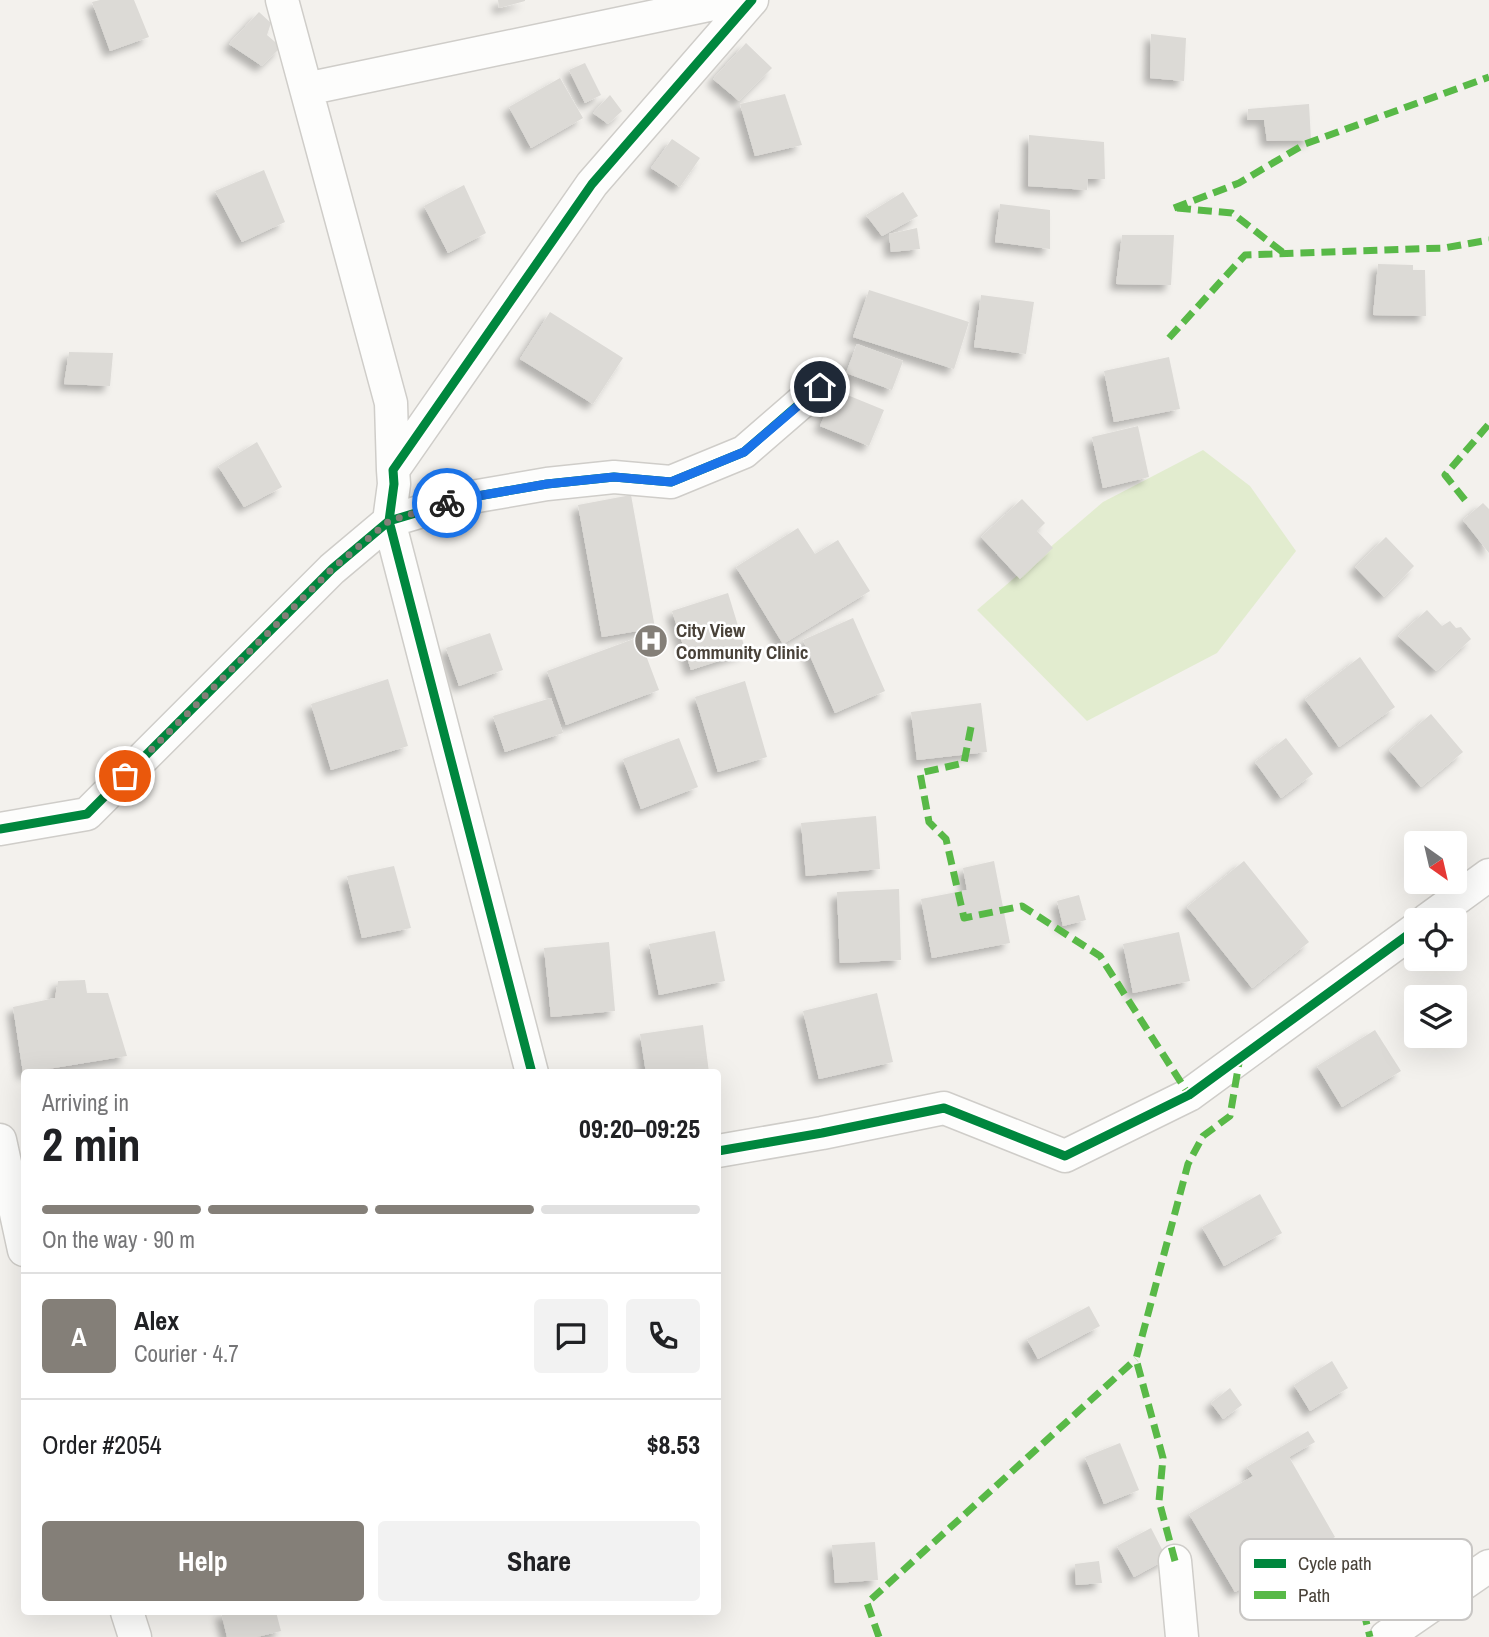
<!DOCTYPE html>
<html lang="en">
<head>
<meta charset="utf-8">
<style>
	body { margin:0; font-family:"Archivo Narrow",sans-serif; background:#f2f2f2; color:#202124; height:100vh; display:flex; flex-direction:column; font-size:26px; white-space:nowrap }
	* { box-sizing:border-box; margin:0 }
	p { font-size:23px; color:#757577 }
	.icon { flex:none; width:38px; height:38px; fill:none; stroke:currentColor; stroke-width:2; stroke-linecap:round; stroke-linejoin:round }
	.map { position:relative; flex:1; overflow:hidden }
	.panel { position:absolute; left:21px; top:1069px; width:700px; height:546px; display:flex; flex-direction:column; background:#fff; border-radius:7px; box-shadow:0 7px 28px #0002 }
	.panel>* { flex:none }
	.needle { width:46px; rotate:146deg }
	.tools { position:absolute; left:1404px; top:831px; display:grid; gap:14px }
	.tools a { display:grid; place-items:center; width:63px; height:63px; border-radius:7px; background:#fff; box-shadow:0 7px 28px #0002; font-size:35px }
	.pin { position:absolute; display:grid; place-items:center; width:60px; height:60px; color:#fff; margin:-30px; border:4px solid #fff; border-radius:50%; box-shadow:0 2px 7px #0007 }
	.courier { position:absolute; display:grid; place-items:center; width:70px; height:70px; margin:-35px; border:5px solid #1a73e8; border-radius:50%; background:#fff; color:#222; box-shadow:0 2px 9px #0007 }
	.summary em { font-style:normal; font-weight:700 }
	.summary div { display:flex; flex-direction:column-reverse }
	.summary { display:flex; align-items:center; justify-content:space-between; height:119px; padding:0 21px }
	h1 { font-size:46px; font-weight:700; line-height:52px }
	.bar { display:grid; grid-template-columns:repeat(4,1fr); gap:10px 7px; align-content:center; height:84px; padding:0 21px }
	.bar i { height:9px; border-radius:5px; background:#e0e0e0 }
	.bar .active { background:#847f78 }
	.bar p { grid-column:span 4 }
	.line { display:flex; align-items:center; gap:18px; padding:0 21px; border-top:2px solid #e0e0e0 }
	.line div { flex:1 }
	.round { display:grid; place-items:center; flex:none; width:74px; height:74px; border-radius:7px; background:#f2f2f2 }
	.action { display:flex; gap:14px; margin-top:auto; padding:14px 21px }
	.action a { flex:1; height:80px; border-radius:7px; background:#847f78; color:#fff; font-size:28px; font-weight:700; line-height:80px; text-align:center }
	.action a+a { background:#f2f2f2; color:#202124 }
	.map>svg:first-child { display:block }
	.green { fill:#e2eccf }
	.building { fill:#dcdad6; filter:url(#shadow) }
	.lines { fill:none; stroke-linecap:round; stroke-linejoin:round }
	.street-casing { stroke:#cfcdc9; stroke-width:35 }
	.street { stroke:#fdfdfc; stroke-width:32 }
	.quiet { stroke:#58b947; stroke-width:7; stroke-dasharray:14 7; stroke-linecap:butt }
	.cycleway-casing { stroke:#fff; stroke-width:13 }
	.cycleway { stroke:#00873e; stroke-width:9 }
	.done { stroke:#847f78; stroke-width:7; stroke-dasharray:0 12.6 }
	.route { stroke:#1a73e8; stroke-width:9 }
	.labels { text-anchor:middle; stroke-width:5; stroke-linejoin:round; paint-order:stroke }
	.poi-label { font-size:19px; font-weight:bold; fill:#494239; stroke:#fff; text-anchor:start }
	.key { fill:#fff; stroke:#c8c6c4; stroke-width:2 }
	.key-label { font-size:19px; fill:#494239 }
</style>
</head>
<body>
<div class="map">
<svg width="1489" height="1637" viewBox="0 0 1489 1637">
	<defs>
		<filter id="shadow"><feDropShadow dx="-6" dy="6" stdDeviation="3.5" flood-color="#0004"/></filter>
	</defs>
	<rect width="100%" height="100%" fill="#f3f1ed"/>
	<!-- green -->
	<path class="green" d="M1203 450 1250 486 1296 551 1217 653 1087 721 977 610 1103 502Z"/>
	<!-- building -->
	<path class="building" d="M100 0H134L149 37 110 51 92 2Z
		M498 0H525V1L499 8Z
		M259 12 271 23 267 35 281 47 262 66 229 44Z
		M1151 34 1186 38 1184 81 1150 78Z
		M746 43 772 68 739 101 713 79Z
		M585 63 601 95 585 103 569 70Z
		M560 78 583 118 531 148 509 107Z
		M785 94 802 145 755 156 740 104Z
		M610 95 622 111 608 124 593 113Z
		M1309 104 1311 140 1267 141 1264 120H1247L1248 109Z
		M1029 135 1104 142 1105 179H1088L1087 190 1028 186Z
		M672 139 700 158 680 187 651 168Z
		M264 170 285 222 242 242 215 191Z
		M464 185 486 233 448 253 424 206Z
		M903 192 918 216 882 236 866 215Z
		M1000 204 1050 210V249L995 242Z
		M917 228 920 249 891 252 889 234Z
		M1122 235H1174L1171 285 1116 284Z
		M1378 264 1413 265V270H1425L1426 316 1373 315Z
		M869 290 969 322 954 369 853 337Z
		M981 295 1034 302 1026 354 974 347Z
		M550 312 623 358 593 404 520 359Z
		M857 344 903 361 892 390 846 373Z
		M69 352 113 353 110 386 64 384Z
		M1169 357 1180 409 1114 422 1104 371Z
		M835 390 884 410 869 446 820 426Z
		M1138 426 1149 477 1103 488 1092 437Z
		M257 442 282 487 244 507 218 466Z
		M631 495 655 628 602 637 578 505Z
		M1022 499 1045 523 1037 531 1053 548 1020 579 981 537Z
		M1483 503 1489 509V553L1463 520Z
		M798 528 815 554 838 540 870 591 783 644 736 567Z
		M1386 537 1414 566 1384 597 1355 567Z
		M728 593 746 652 691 670 672 611Z
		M1427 610 1442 626 1450 621 1456 628 1461 627 1471 639 1436 671 1398 636Z
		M853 618 885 691 835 713 803 640Z
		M490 633 503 670 459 686 446 648Z
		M639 637 659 690 566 725 547 671Z
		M1360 657 1395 707 1339 747 1305 699Z
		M388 679 408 746 331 770 311 704Z
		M745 681 767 757 718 772 695 697Z
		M551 698 563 733 505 752 493 716Z
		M981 703 987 752 917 760 911 712Z
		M1431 714 1463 752 1421 787 1389 750Z
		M679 738 698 787 641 809 623 759Z
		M1286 738 1313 774 1281 798 1255 762Z
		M876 816 880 869 806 876 801 823Z
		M994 861 1010 943 932 958 921 899 967 890 963 868Z
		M1244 861 1309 942 1252 988 1187 907Z
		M394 866 411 928 362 938 347 876Z
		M899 889 901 960 840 963 837 892Z
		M1079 895 1086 920 1063 926 1057 901Z
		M715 931 725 981 659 995 649 944Z
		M1179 932 1190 981 1133 993 1123 944Z
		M609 942 615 1011 551 1017 544 948Z
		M85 980 87 993H108L127 1056 23 1073 13 1007 55 998 58 981Z
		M877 993 893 1062 819 1079 803 1011Z
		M703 1025 709 1073H646L640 1034Z
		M1375 1030 1401 1071 1342 1107 1317 1066Z
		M1260 1194 1282 1233 1224 1266 1202 1227Z
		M1089 1306 1100 1326 1038 1359 1027 1339Z
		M1332 1361 1348 1388 1310 1411 1294 1385Z
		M1230 1388 1242 1405 1223 1419 1211 1403Z
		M1308 1431 1315 1442 1289 1457 1335 1537 1282 1568 1287 1578 1261 1593 1254 1581 1235 1592 1189 1514 1253 1476 1247 1467Z
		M1120 1443 1139 1490 1104 1504 1085 1457Z
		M1151 1528 1167 1559 1134 1577 1117 1546Z
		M875 1542 878 1580 835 1583 832 1545Z
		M1099 1561 1102 1583 1076 1585 1075 1564Z
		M221 1612H276L281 1631 257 1637H227Z"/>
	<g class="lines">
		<!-- street casing -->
		<g class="street-casing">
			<path id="street" d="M282 0 391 403 393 470
				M306 89 732 0
				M0 829 87 814 332 569 389 521 394 484 393 470 592 184 752 0
				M1427 920 1489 875
				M532 1073 389 521 466 498 547 484 614 477 671 482 744 452 819 387
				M0 1140 24 1250
				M718 1151 822 1133 944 1108 1065 1156 1189 1095 1416 929
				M1175 1561 1182 1637
				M127 1612 135 1637
				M1386 1637 1489 1566"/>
		</g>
		<!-- street -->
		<use href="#street" class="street"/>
		<!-- quiet -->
		<path class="quiet" d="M1174 208 1239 183 1305 144 1489 77
			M1177 208 1232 213 1285 254
			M1169 338 1245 255 1444 248 1489 240
			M1465 500 1445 475 1489 424
			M971 727 964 763 920 773 929 822 946 839 964 918 1022 906 1100 956 1189 1095
			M1348 1550 1370 1637
			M1175 1561 1159 1501 1163 1458 1136 1359 1188 1164 1203 1136 1230 1116 1240 1057
			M879 1637 867 1603 1136 1359"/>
		<!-- cycleway casing -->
		<g class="cycleway-casing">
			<path id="cycleway" d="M0 829 87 814 332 569 389 521 394 484 393 470 592 184 752 0
				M532 1073 389 521 466 498 547 484 614 477 671 482 744 452 819 387
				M718 1151 822 1133 944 1108 1065 1156 1189 1095 1416 929"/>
		</g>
		<!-- cycleway -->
		<use href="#cycleway" class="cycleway"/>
	</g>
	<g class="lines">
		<!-- done -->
		<path class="done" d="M125 776 332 569 389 521 447 503"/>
		<!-- route -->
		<path class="route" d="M447 503 466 498 547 484 614 477 671 482 744 452 820 387"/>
	</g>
	<!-- icons -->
	<defs>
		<g id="hospital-disc" transform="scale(1.75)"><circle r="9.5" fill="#847f78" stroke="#fff"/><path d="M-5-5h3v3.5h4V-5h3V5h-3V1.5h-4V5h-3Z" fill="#fff"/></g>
	</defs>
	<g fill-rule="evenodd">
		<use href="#hospital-disc" x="651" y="641"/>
	</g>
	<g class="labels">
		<!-- poi labels -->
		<g class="poi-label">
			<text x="676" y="637">City View<tspan x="676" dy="22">Community Clinic</tspan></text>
		</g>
	</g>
	<!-- legend -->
	<rect x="1240" y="1539" width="232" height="81" rx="10" class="key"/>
	<rect x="1254" y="1559" width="32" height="9" fill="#00873e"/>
	<rect x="1254" y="1591" width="32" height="8" fill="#58b947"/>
	<g class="key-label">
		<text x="1298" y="1570">Cycle path</text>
		<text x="1298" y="1602">Path</text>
	</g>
</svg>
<div class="tools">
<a><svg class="needle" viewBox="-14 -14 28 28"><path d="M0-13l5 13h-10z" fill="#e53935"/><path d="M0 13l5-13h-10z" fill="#757577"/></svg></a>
<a><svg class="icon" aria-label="locate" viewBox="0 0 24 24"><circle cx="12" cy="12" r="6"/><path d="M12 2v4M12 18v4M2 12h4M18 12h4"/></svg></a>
<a><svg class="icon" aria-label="layers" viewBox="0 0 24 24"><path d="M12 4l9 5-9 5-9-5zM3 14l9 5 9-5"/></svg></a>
</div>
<div class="pin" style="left:125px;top:776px;background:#ea580c"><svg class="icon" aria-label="bag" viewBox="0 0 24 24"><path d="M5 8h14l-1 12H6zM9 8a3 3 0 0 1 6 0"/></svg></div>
<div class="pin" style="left:820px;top:387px;background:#1f2937"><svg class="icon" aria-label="home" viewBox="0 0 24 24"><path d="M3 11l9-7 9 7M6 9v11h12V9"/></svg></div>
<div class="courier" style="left:447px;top:503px"><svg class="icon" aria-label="bike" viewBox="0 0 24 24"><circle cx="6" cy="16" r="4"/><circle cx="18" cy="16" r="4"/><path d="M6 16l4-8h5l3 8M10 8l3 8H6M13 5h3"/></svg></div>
<section class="panel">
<div class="summary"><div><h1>2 min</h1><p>Arriving in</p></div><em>09:20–09:25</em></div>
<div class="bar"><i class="active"></i><i class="active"></i><i class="active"></i><i></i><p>On the way · 90 m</p></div>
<div class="line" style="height:126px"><b class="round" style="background:#847f78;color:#fff">A</b><div><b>Alex</b><p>Courier · 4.7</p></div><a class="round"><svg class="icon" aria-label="chat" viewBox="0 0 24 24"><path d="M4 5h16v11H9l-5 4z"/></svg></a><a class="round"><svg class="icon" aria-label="phone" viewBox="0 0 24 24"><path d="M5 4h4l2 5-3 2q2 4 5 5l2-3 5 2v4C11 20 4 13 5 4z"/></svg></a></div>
<div class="line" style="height:91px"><div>Order #2054</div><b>$8.53</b></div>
<div class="action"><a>Help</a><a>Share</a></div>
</section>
</div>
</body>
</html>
